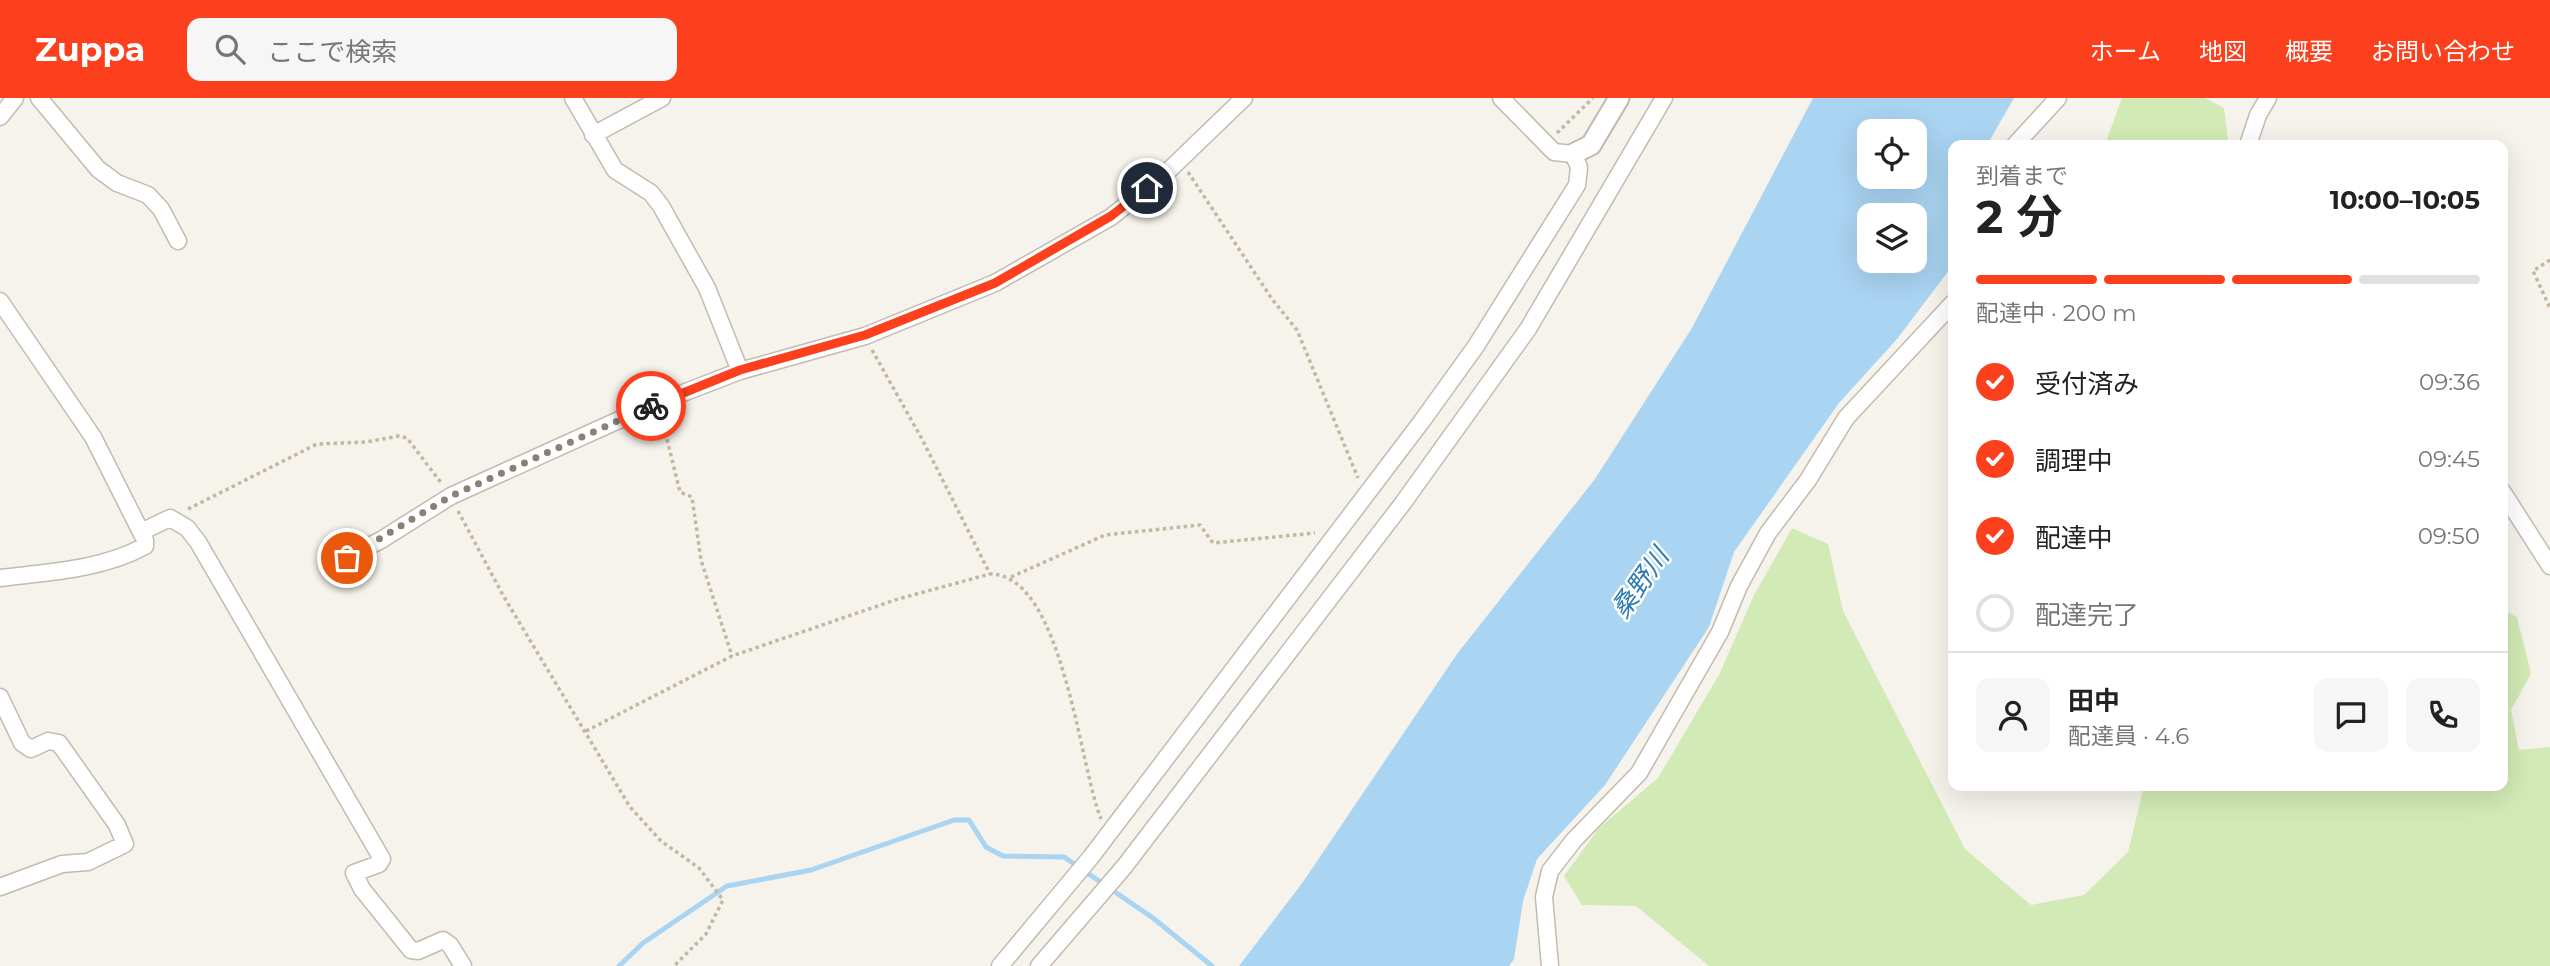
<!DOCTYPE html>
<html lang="ja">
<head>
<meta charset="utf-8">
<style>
	body { margin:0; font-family:Montserrat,"Noto Sans JP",sans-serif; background:#f6f6f6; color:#222; height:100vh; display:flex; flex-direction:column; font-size:26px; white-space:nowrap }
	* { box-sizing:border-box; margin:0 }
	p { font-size:23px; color:#767676 }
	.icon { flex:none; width:38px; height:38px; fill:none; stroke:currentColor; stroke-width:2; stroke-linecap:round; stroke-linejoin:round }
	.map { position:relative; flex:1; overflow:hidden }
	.details { position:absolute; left:1948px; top:42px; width:560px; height:651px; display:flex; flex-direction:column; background:#fff; border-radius:14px; box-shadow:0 7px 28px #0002 }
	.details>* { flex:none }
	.controls { position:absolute; left:1857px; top:21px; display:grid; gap:14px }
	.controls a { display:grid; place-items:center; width:70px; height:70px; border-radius:14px; background:#fff; box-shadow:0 7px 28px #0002; font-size:35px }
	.pin { position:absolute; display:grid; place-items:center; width:60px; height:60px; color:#fff; margin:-30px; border:4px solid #fff; border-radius:50%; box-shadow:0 2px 7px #0007 }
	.courier { position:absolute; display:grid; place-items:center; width:70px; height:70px; margin:-35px; border:5px solid #fc3f1d; border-radius:50%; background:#fff; color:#222; box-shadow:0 2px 9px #0007 }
	.headline em { font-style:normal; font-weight:700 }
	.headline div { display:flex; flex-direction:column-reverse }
	.headline { display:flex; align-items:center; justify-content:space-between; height:119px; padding:0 28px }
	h1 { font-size:46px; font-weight:700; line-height:52px }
	.bar { display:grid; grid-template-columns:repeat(4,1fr); gap:10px 7px; align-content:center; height:84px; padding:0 28px }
	.bar i { height:9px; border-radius:5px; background:#e0e0e0 }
	.bar .active { background:#fc3f1d }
	.bar p { grid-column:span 4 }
	.line { display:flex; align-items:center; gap:18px; padding:0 28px; border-top:2px solid #e0e0e0 }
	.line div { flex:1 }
	.round { display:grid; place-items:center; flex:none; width:74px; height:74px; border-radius:14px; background:#f6f6f6 }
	ol { padding:0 28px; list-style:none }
	li { display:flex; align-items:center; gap:21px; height:77px }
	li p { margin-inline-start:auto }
	li .icon { padding:7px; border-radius:50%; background:#fc3f1d; color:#fff; stroke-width:4 }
	li:last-child { color:#767676 }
	li i { width:38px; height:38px; border:4px solid #e0e0e0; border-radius:50% }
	header { display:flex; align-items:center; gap:42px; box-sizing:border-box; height:98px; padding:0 35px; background:#fc3f1d; color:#fff }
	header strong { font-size:33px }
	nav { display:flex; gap:38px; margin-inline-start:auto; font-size:24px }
	.search { width:490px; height:63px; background:#f6f6f6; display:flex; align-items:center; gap:18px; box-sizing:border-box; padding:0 24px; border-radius:14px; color:#767676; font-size:26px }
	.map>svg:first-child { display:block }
	.green { fill:#d2eab5 }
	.water { fill:#a9d4f2; fill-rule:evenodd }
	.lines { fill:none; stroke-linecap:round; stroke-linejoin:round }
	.stream { stroke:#a9d4f2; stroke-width:5 }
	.minor-casing { stroke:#c2bbae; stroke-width:19 }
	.tertiary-casing { stroke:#c2bbae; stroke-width:23 }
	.path { stroke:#c4b79f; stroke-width:3.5; stroke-dasharray:3.5 3.5; stroke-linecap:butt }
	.minor { stroke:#fff; stroke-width:16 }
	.tertiary { stroke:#fff; stroke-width:19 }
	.done { stroke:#878178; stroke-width:7; stroke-dasharray:0 12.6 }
	.route { stroke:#fc3f1d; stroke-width:9 }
	.labels { text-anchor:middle; stroke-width:5; stroke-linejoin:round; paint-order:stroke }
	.water-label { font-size:26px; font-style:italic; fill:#2e7ab2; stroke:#fff }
</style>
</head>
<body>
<header>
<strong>Zuppa</strong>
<div class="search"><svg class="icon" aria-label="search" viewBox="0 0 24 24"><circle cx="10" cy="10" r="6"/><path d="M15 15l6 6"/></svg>ここで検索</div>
<nav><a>ホーム</a><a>地図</a><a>概要</a><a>お問い合わせ</a></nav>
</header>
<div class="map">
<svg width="2550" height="868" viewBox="0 0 2550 868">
	<rect width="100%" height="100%" fill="#f6f3ec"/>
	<!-- green -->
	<path class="green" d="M2122 0H2205L2224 10 2228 43 2227 47H2101L2107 41Z
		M1792 430 1828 446 1843 513 1965 751 2031 807 2084 797 2128 754 2144 688H2502L2503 512 2517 519 2531 576 2511 612 2519 652 2550 649V868H1709L1636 808 1582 807 1564 778 1599 730 1658 680 1720 575 1754 497Z"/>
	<!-- water -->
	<path class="water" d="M1813 0H2014L1987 47H1953V167L1897 241 1839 305 1734 454 1709 529 1605 687 1537 761 1523 803 1514 861 1509 868H1239L1303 784 1457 556 1595 381 1692 230ZM1869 33H1914V79H1869ZM1869 117H1914V163H1869Z"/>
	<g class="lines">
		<!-- stream -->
		<path class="stream" d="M619 868 643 845 727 788 811 772 954 722H969L986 749 1003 758 1064 759 1153 820 1212 868"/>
		<!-- minor casing -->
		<g class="minor-casing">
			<path id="minor" d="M39 0 98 71 117 85 148 97 161 111 178 143
				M573 0 615 72 651 95 661 108 707 190 740 273
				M0 19 15 0
				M593 37 662 0
				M2015 47 2058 0
				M2248 47 2258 17 2268 0
				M0 203 93 339 145 442V448C101 472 49 474 0 480
				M2502 393 2550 468
				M143 433 170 420 187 430 198 444 382 761 379 766 354 775 362 791 411 852 418 853 443 842 450 847 463 868
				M331 468 381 442 451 398 652 307 740 273 865 238 995 185 1111 119 1165 76 1244 0
				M0 599 22 645 31 651 48 643 59 645 117 727 125 746 88 764 62 766 0 789
				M1000 868 1091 759 1422 323 1476 248 1577 87 1579 69 1573 56 1554 54 1501 0
				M1039 868 1124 769 1403 405 1528 231 1664 0
				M1550 868 1544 799 1550 773 1574 742 1639 675 1720 534 1739 488 1768 435 1808 382 1846 320 1953 205"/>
		</g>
		<!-- tertiary casing -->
		<g class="tertiary-casing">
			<path id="tertiary" d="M1573 56 1591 47 1619 0"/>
		</g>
		<!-- path -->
		<path class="path" d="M1557 35 1593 0
			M1188 74 1272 201 1297 232 1358 380
			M2550 162 2533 173 2550 210
			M872 252 922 341 990 476
			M662 321 680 394 692 399 701 462 732 558
			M188 411 317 346 366 344 399 338 407 340 442 386
			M458 413 504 499 630 709 661 743 699 770 723 802 706 836 674 868
			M1011 479 1105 437 1200 427 1213 445 1315 435
			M586 633 732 558 898 501 990 476C1063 476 1079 667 1101 721"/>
		<!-- minor -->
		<use href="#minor" class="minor"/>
		<!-- tertiary -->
		<use href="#tertiary" class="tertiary"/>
	</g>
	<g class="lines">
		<!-- done -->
		<path class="done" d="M347 460 451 398 651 308"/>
		<!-- route -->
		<path class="route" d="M651 308 740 272 865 237 995 185 1111 118 1147 90"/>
	</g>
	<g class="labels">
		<!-- water labels -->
		<g class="water-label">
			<text transform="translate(1640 485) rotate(-55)" y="9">桑野川</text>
		</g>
	</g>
</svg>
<div class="controls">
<a><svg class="icon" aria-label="locate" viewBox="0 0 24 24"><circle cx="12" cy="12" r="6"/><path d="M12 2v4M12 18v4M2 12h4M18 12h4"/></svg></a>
<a><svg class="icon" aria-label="layers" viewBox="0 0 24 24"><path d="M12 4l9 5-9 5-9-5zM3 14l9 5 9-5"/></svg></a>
</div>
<div class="pin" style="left:347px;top:460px;background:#ea580c"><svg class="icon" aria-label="bag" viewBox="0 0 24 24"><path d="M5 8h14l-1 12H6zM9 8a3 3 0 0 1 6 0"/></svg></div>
<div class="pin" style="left:1147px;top:90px;background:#1f2937"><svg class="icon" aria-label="home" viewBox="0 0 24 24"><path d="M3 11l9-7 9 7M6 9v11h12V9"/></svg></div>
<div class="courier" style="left:651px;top:308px"><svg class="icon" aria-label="bike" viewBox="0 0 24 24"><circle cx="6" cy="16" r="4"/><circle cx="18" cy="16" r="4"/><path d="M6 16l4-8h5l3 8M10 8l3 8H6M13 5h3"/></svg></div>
<section class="details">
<div class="headline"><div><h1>2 分</h1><p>到着まで</p></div><em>10:00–10:05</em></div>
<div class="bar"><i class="active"></i><i class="active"></i><i class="active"></i><i></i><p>配達中 · 200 m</p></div>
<ol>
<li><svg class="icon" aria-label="check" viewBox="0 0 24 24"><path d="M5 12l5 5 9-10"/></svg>受付済み<p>09:36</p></li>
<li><svg class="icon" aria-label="check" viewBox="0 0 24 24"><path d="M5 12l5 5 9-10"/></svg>調理中<p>09:45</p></li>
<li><svg class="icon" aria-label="check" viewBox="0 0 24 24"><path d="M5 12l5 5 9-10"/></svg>配達中<p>09:50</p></li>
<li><i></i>配達完了</li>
</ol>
<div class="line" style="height:126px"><a class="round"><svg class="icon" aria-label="person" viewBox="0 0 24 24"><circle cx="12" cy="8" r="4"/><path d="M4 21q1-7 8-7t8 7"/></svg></a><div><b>田中</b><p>配達員 · 4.6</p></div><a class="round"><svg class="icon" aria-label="chat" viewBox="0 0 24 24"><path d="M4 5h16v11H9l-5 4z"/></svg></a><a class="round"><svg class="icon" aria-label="phone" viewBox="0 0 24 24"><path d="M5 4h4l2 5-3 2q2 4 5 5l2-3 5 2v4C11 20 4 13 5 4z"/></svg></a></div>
</section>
</div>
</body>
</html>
